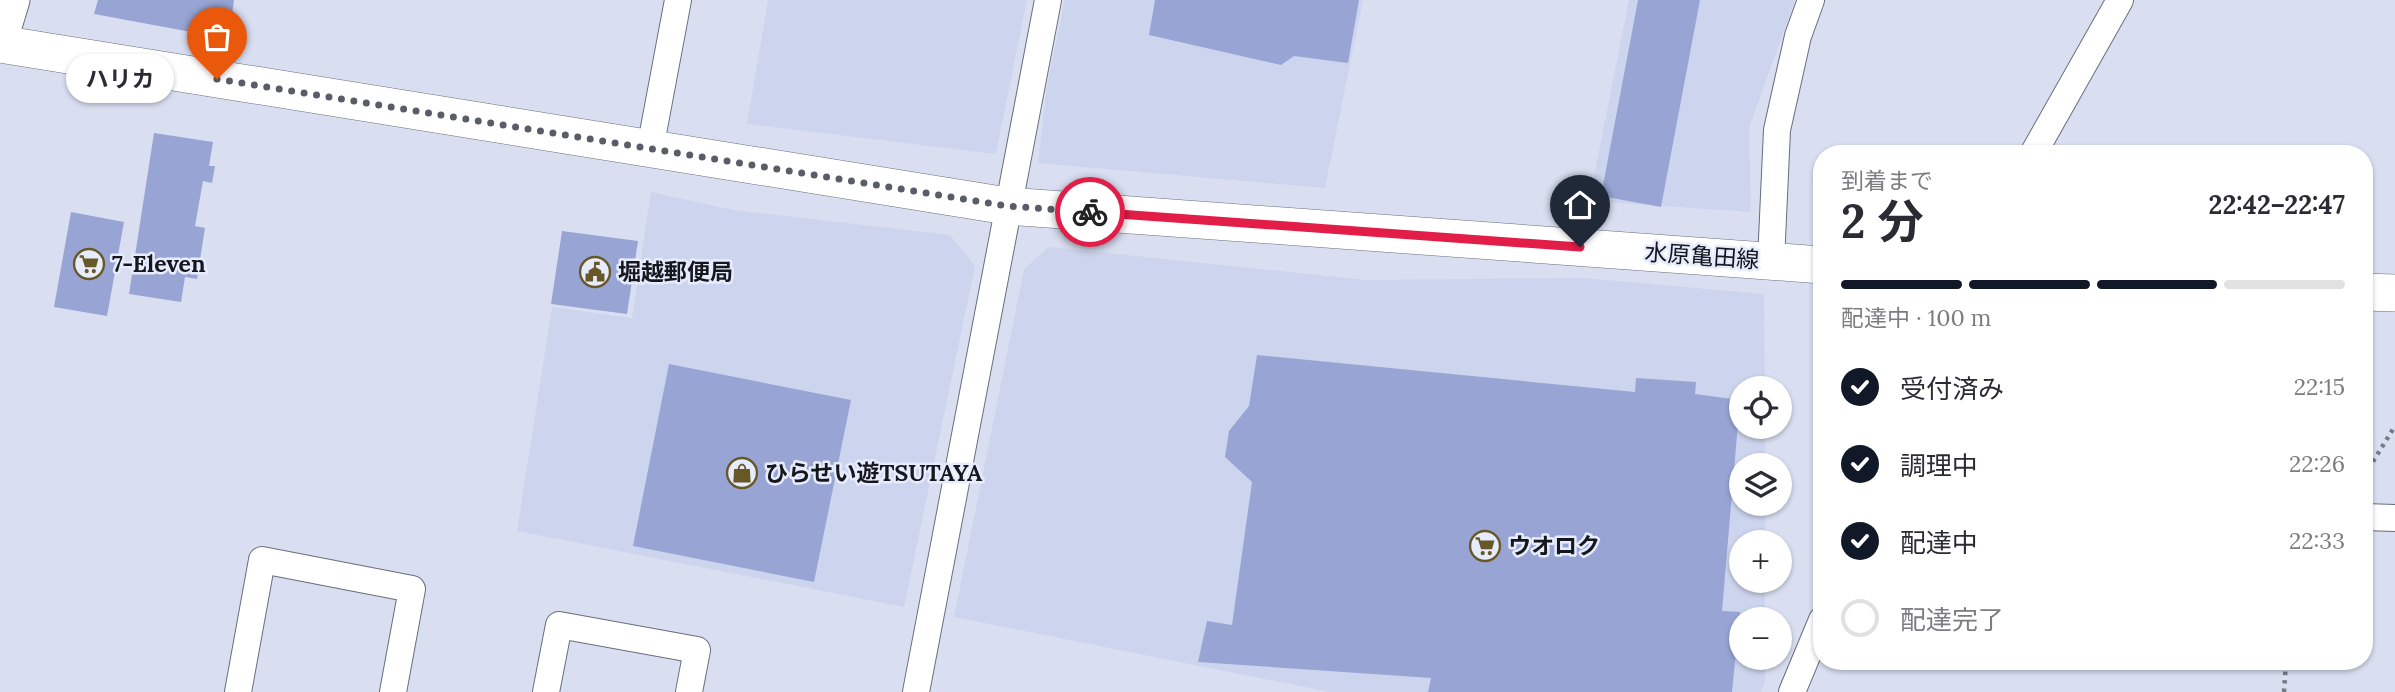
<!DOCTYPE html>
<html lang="ja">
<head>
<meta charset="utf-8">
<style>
	body { margin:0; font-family:Lora,"Noto Sans JP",serif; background:#f2f2f3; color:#2b2b33; height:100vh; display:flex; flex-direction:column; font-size:26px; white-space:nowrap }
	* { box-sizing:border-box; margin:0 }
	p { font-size:23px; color:#7c7c81 }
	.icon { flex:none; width:38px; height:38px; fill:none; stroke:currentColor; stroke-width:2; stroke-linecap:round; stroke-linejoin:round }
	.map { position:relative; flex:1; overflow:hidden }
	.details { position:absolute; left:1813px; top:145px; width:560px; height:525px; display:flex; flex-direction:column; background:#fff; border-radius:28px; box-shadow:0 2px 5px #0004 }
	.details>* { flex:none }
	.fabs { position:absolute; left:1729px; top:376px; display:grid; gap:14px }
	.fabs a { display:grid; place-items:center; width:63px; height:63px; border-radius:50%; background:#fff; box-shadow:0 2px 5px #0004; font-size:35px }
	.pin { position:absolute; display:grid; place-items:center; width:60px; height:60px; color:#fff; margin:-72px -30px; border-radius:50% 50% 50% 0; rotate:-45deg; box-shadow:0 0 7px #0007 }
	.pin .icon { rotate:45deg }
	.courier { position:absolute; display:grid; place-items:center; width:70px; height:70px; margin:-35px; border:5px solid #e11d48; border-radius:50%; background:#fff; color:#222; box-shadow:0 2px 9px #0007 }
	.bubble { position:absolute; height:49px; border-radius:24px; background:#fff; box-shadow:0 2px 5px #0004; font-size:23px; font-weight:700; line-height:49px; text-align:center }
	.headline em { font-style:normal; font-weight:700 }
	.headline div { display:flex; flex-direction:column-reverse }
	.headline { display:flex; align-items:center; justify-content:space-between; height:119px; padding:0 28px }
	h1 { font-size:46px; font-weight:700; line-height:52px }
	.bar { display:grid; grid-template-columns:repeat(4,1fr); gap:10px 7px; align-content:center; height:84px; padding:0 28px }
	.bar i { height:9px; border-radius:5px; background:#e1e1e2 }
	.bar .active { background:#111827 }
	.bar p { grid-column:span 4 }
	ol { padding:0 28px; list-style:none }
	li { display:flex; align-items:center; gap:21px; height:77px }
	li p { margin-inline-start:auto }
	li .icon { padding:7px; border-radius:50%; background:#111827; color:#fff; stroke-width:4 }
	li:last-child { color:#7c7c81 }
	li i { width:38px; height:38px; border:4px solid #e1e1e2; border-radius:50% }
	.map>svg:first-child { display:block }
	.built { fill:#cdd5ee }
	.building { fill:#98a5d4 }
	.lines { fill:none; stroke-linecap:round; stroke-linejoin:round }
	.minor-casing { stroke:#696e7e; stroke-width:28 }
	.tertiary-casing { stroke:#696e7e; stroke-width:35 }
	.secondary-casing { stroke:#696e7e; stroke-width:38 }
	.path { stroke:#767a85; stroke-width:4.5; stroke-dasharray:3.5 5; stroke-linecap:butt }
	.minor { stroke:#fff; stroke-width:26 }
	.tertiary { stroke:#fff; stroke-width:33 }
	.secondary { stroke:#fff; stroke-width:37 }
	.done { stroke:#5a5d67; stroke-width:7; stroke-dasharray:0 12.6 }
	.route { stroke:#e11d48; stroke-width:9 }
	.labels { text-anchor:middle; stroke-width:5; stroke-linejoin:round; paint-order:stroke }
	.street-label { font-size:23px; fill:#15171d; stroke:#e6ecfe }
	.poi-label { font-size:23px; font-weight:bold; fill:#15171d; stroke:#e6ecfe; text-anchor:start }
</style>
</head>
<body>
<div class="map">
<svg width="2395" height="692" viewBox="0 0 2395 692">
	<rect width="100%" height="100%" fill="#d9dff1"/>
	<!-- built -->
	<path class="built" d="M768 0H1027L996 154 747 124Z
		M1065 0H1363L1325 188 1038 163 1047 85Z
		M1629 0H1795L1749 128 1751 212 1589 201Z
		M651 192 733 210 950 235 975 266 904 607 517 531 552 307 632 318Z
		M1049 247 1367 280 1584 278 1764 294 1765 388H1741V427H1765V465L1741 466V504H1765V542H1741V581H1765V619L1741 620V658H1765V680L1761 692H1330L954 617 1024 269Z"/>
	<!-- building -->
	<path class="building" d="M98 0H234L229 39 94 14Z
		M1155 0H1359L1348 63 1294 56 1281 65 1149 35Z
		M1638 0H1700L1661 207 1601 196Z
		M154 133 213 142 209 166H215L212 183 203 181 195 226 205 228 197 279 185 277 181 302 129 294Z
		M71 212 124 222 107 316 54 307Z
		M562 231 638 241 627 314 551 304Z
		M1257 355 1635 392 1636 378 1696 382 1695 394 1740 400 1722 611 1740 612 1732 692H1428L1431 678 1198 662 1207 621 1232 625 1252 482 1225 457 1229 431 1249 406Z
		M669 364 851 400 814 582 633 546Z"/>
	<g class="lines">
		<!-- minor casing -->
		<g class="minor-casing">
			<path id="minor" d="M650 149 678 0
				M2033 154 2120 0
				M1771 261 1777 130 1798 36 1811 0
				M2364 517 2395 518
				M238 692 262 560 412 589 393 692
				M546 692 559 625 697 650 689 692
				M916 692 1048 0
				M1792 692 1822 620"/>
		</g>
		<!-- tertiary casing -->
		<g class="tertiary-casing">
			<path id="tertiary" d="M0 43 13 0"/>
		</g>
		<!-- secondary casing -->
		<g class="secondary-casing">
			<path id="secondary" d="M0 44 1007 206 1822 265
				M2364 292 2395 293"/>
		</g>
		<!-- path -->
		<path class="path" d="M2364 476 2395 426
			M2284 692 2286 662"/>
		<!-- minor -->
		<use href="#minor" class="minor"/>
		<!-- tertiary -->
		<use href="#tertiary" class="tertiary"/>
		<!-- secondary -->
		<use href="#secondary" class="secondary"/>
	</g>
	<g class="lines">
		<!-- done -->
		<path class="done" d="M217 79 1007 206 1090 212"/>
		<!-- route -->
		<path class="route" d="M1090 212 1580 247"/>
	</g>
	<!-- icons -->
	<defs>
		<g id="supermarket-ring" transform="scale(1.575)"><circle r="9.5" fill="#e6ecfe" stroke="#675825" stroke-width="1.5"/><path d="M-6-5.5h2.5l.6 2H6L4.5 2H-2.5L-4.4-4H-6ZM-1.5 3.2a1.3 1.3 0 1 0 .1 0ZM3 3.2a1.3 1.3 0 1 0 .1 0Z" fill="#675825"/></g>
		<g id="civic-ring" transform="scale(1.575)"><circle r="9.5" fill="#e6ecfe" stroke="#675825" stroke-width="1.5"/><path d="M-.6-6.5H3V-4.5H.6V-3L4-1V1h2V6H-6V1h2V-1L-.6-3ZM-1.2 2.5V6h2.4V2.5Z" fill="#675825"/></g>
		<g id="shop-ring" transform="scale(1.575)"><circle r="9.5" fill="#e6ecfe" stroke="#675825" stroke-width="1.5"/><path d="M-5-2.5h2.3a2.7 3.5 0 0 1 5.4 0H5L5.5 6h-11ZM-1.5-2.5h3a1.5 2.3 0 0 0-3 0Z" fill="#675825"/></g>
	</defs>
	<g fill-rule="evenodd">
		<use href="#supermarket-ring" x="89" y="264"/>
		<use href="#civic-ring" x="595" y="272"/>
		<use href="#shop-ring" x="742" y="473"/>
		<use href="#supermarket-ring" x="1485" y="546"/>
	</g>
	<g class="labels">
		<!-- street labels -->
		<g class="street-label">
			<text transform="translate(1702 256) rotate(4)" y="8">水原亀田線</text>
		</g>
		<!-- poi labels -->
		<g class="poi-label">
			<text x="112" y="272">7-Eleven</text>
			<text x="618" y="280">堀越郵便局</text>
			<text x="765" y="481">ひらせい遊TSUTAYA</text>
			<text x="1508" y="554">ウオロク</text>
		</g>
	</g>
</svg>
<div class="fabs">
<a><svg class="icon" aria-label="locate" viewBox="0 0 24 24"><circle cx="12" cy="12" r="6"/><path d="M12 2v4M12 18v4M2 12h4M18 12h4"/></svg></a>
<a><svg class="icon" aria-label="layers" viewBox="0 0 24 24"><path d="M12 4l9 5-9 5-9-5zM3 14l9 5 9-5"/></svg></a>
<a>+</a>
<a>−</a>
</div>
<div class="pin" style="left:217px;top:79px;background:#ea580c"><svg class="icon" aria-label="bag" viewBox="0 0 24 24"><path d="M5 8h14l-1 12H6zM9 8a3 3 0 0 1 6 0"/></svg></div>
<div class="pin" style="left:1580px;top:247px;background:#1f2937"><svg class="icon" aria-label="home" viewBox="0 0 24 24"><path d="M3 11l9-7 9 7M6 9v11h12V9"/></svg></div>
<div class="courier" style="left:1090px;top:212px"><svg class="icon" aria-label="bike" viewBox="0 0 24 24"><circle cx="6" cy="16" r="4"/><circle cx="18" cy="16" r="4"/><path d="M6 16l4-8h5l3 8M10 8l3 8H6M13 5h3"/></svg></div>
<div class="bubble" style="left:66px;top:54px;width:108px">ハリカ</div>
<section class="details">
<div class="headline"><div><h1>2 分</h1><p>到着まで</p></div><em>22:42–22:47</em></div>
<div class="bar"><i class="active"></i><i class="active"></i><i class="active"></i><i></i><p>配達中 · 100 m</p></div>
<ol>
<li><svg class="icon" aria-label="check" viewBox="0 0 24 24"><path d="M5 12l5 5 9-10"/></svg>受付済み<p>22:15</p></li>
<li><svg class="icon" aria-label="check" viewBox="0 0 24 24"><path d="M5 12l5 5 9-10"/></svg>調理中<p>22:26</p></li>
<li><svg class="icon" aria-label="check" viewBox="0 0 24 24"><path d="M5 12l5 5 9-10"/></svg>配達中<p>22:33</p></li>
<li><i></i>配達完了</li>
</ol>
</section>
</div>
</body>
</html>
